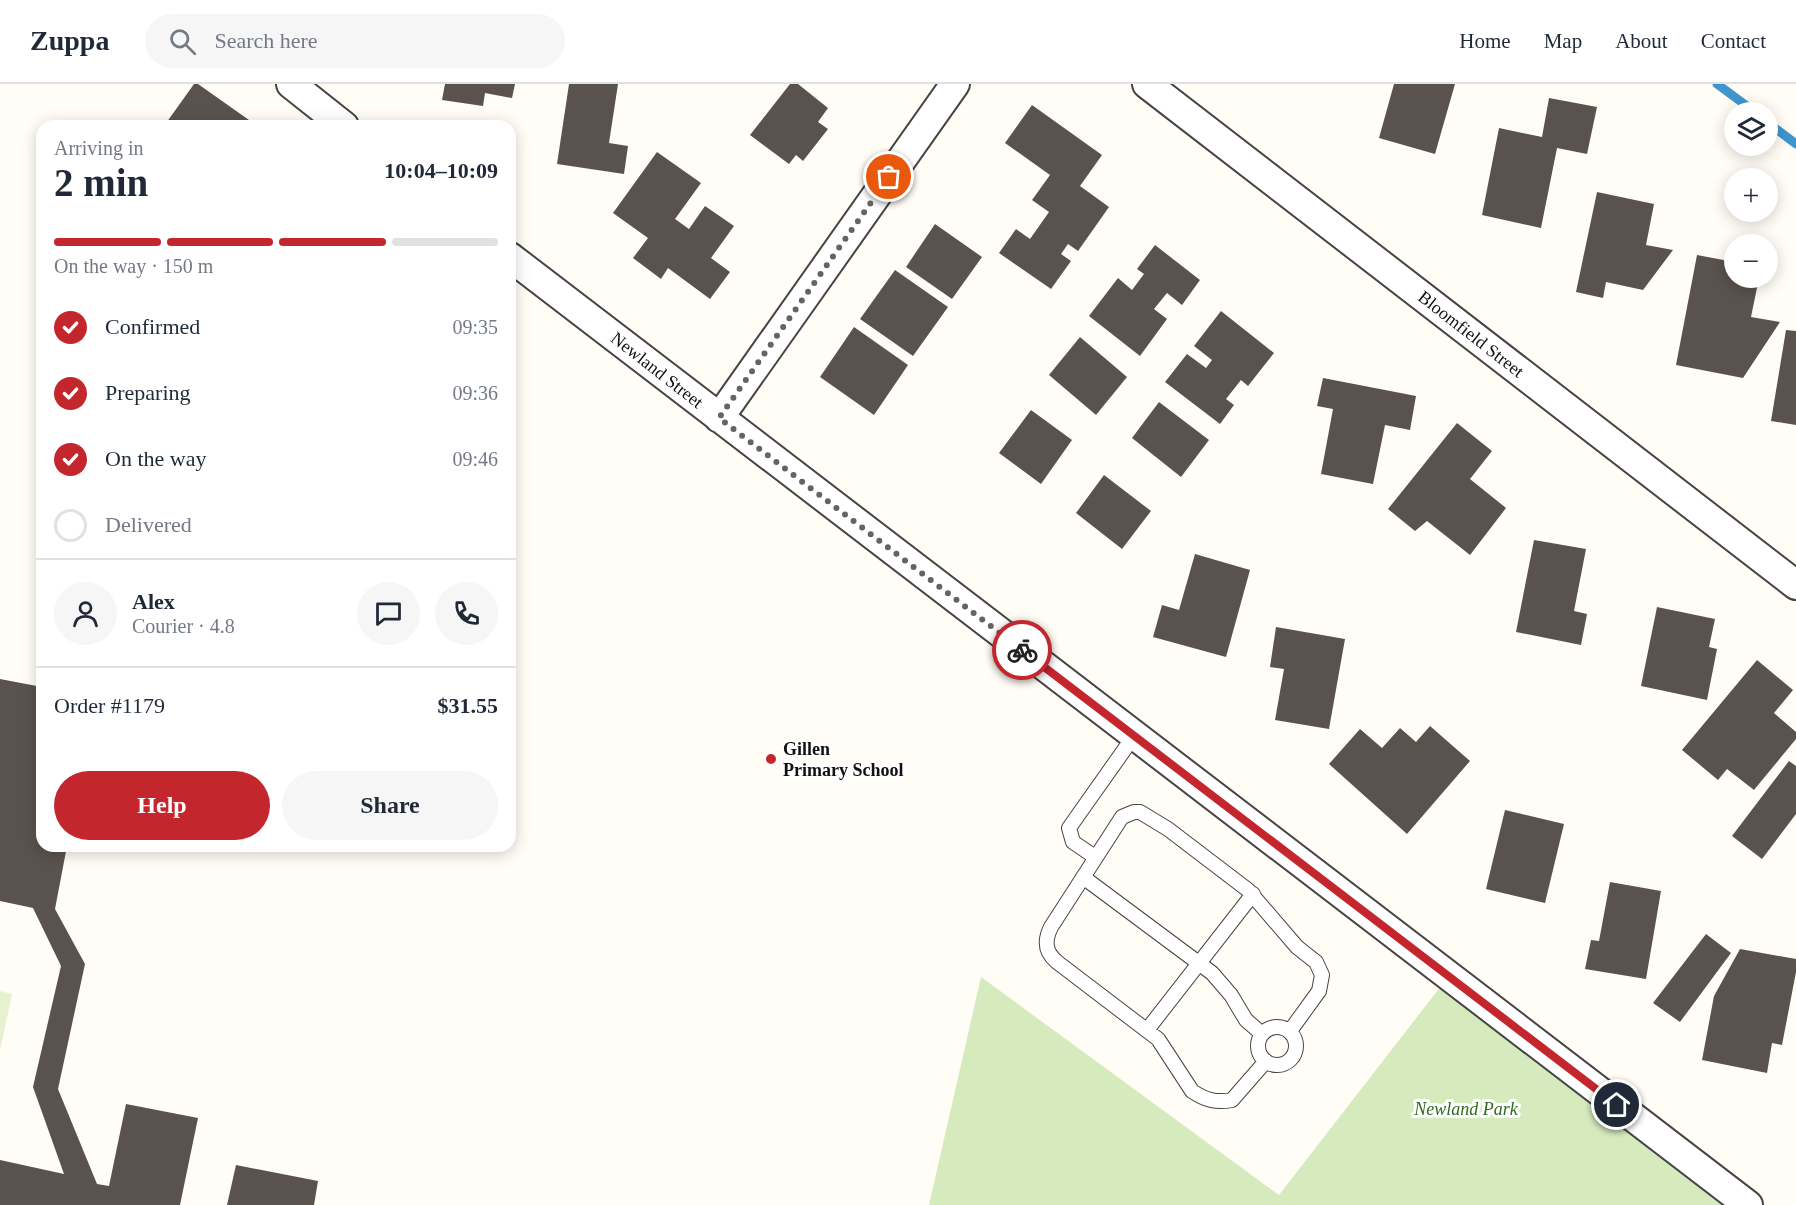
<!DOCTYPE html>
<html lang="en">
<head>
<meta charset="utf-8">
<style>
	body { margin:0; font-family:"Times New Roman",serif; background:#f6f6f7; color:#1f2937; height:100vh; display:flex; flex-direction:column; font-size:22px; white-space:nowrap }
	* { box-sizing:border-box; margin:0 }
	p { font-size:20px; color:#747a83 }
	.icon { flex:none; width:33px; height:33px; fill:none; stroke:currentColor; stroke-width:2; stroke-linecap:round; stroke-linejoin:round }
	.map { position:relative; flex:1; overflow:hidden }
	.details { position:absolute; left:36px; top:36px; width:480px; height:732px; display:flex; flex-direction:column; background:#fff; border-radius:18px; box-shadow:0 3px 15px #0003 }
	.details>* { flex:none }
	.fabs { position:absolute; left:1724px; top:18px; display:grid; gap:12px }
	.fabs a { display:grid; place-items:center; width:54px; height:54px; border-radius:50%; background:#fff; box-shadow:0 3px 15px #0003; font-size:30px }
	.pin { position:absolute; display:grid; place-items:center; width:51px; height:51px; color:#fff; margin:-26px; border:3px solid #fff; border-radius:50%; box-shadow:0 2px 6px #0007 }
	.courier { position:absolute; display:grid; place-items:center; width:60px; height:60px; margin:-30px; border:4px solid #c4262e; border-radius:50%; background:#fff; color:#222; box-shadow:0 2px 8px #0007 }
	.overview em { font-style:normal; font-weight:800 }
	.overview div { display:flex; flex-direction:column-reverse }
	.overview { display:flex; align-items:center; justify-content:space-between; height:102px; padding:0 18px }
	h1 { font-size:39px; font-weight:800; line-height:45px }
	.bar { display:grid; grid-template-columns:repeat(4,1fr); gap:9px 6px; align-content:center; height:72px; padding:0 18px }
	.bar i { height:8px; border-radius:4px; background:#e0e1e3 }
	.bar .active { background:#c4262e }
	.bar p { grid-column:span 4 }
	.line { display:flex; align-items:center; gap:15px; padding:0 18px; border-top:2px solid #e0e1e3 }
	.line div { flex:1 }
	.round { display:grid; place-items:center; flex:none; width:63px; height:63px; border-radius:32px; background:#f6f6f7 }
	ol { padding:0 18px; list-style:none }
	li { display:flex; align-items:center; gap:18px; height:66px }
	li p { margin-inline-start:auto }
	li .icon { padding:6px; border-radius:50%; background:#c4262e; color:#fff; stroke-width:4 }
	li:last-child { color:#747a83 }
	li i { width:33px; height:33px; border:3px solid #e0e1e3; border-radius:50% }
	.cta { display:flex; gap:12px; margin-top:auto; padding:12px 18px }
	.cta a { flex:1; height:69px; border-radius:36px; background:#c4262e; color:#fff; font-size:24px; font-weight:800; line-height:69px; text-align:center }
	.cta a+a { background:#f6f6f7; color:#1f2937 }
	header { display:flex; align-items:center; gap:36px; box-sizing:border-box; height:84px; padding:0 30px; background:#fff; border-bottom:2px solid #e0e1e3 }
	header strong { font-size:28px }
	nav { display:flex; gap:33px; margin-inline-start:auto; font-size:21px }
	.search { width:420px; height:54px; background:#f6f6f7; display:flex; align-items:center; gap:15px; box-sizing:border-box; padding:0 21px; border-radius:33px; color:#747a83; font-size:22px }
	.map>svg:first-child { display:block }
	.green { fill:#d5ebbd }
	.pitch { fill:#e6f2cf }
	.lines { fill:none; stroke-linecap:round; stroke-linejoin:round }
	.stream { stroke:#3f96cf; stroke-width:9 }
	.building { fill:#5a524d }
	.service-casing { stroke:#444; stroke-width:16 }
	.minor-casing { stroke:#444; stroke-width:32 }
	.service { stroke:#fff; stroke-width:14 }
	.minor { stroke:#fff; stroke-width:28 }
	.done { stroke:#646461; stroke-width:6; stroke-dasharray:0 10.8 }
	.route { stroke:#c4262e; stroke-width:8 }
	.poi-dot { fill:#c4262e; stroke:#fff; stroke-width:2 }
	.labels { text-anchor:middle; stroke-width:6; stroke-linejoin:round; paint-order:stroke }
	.street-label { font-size:18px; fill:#111; stroke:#fff }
	.poi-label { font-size:18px; font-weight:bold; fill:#111; stroke:#fff; text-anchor:start }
	.park-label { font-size:18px; font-style:italic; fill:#2f6b1f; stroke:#fff }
</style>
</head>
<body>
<header>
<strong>Zuppa</strong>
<div class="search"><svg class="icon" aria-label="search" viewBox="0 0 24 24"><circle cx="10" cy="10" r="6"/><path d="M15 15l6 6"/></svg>Search here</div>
<nav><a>Home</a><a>Map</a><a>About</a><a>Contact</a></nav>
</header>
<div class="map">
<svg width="1796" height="1121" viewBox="0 0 1796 1121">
	<rect width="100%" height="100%" fill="#fffdf5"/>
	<!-- green -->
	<path class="green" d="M981 893 1279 1111 1448 893 1748 1121H929Z"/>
	<!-- pitch -->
	<path class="pitch" d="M0 907 12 910 0 967Z"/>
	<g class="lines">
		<!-- stream -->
		<path class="stream" d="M1717 0 1755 28
			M1767 38 1796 60"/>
	</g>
	<!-- building -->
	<path class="building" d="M194 0H198L249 36 244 42H164Z
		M445 0H515L512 14 485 9 483 22 442 16Z
		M569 0H618L609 59 628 62 624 90 557 80Z
		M790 0H798L828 24 818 38 828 45 803 77 796 71 789 80 750 51Z
		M1394 0H1455L1435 70 1379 54Z
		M1549 14 1597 23 1587 70 1557 64 1541 144 1482 131 1499 44 1542 53Z
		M1032 21 1102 71 1080 102 1109 123 1078 167 1068 160 1061 170 1071 177 1051 205 999 169 1016 145 1030 155 1049 128 1032 116 1050 91 1005 59Z
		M657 68 701 99 675 135 689 145 705 122 734 142 711 174 730 188 710 215 668 184 661 195 633 174 648 154 613 129Z
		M1597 108 1654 120 1646 161 1673 166 1643 206 1606 198 1603 214 1576 208Z
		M935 140 982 173 952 215 906 183Z
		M1155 161 1200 196 1182 221 1167 209 1154 225 1167 235 1140 272 1089 232 1118 194 1132 206 1144 190 1137 185Z
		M1697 171 1734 178V194H1759L1751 233 1780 238 1743 294 1676 281Z
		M895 186 948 223 913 272 860 235Z
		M1221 227 1274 269 1248 302 1241 296 1226 315 1234 321 1220 340 1165 298 1187 270 1206 284 1212 276 1194 262Z
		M854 243 908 281 874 331 820 293Z
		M1786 246 1796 247V341L1771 337Z
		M1080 253 1127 293 1096 331 1049 291Z
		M1323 294 1416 312 1410 346 1385 341 1373 400 1321 390 1333 325 1317 322Z
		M1159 318 1209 356 1181 393 1132 354Z
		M1031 326 1072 356 1041 400 999 369Z
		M1457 339 1492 367 1470 395 1506 424 1470 471 1427 437 1415 447 1388 425Z
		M1104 391 1151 427 1122 465 1076 429Z
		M1534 456 1586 465 1574 527 1587 530 1581 561 1516 548Z
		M1195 470 1250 486 1226 573 1153 553 1162 521 1179 526Z
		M1657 523 1715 535 1709 563 1717 565 1707 616 1641 602Z
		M1276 543 1345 555 1329 645 1275 636 1284 585 1270 583Z
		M1757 576 1793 606 1774 629 1796 648V655L1754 706 1727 685 1718 696 1682 666Z
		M0 595 42 603V762H67L55 825 85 880 58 1005 97 1100 109 1102 126 1020 198 1034 180 1121H0V1076L64 1090 33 1003 61 882 33 824 0 817Z
		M1430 642 1470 677 1407 750 1329 680 1360 645 1382 664 1400 644 1416 658Z
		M1789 677 1796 682V730L1762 775 1732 752Z
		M1505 726 1564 740 1545 819 1486 805Z
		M1610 798 1661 807 1646 895 1585 885 1591 856 1599 857Z
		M1706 850 1731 869 1680 938 1653 919Z
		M1740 865 1796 875V888L1782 961 1772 959 1767 989 1702 976 1714 912Z
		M236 1081 318 1097 314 1121H227Z"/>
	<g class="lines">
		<!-- service casing -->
		<g class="service-casing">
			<path id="service" d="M1095 773 1073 758 1069 744 1134 652
				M1083 793 1212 889 1231 911 1246 936 1262 950
				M1258 962a19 19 0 1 1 38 0a19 19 0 1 1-38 0Z
				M1147 946 1253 810
				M1266 977 1232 1016C1216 1019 1205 1016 1192 1007L1158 955 1057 878C1045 868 1044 857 1051 843L1122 733 1134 728H1140L1168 745 1248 806 1297 863 1316 878 1322 891 1319 907 1290 947"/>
		</g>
		<!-- minor casing -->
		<g class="minor-casing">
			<path id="minor" d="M291 0 344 42
				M1147 0 1796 501
				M510 173 1748 1121
				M719 334 955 0"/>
		</g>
		<!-- service -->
		<use href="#service" class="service"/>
		<!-- minor -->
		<use href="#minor" class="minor"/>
	</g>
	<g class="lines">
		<!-- done -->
		<path class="done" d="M889 93 719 334 1022 566"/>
		<!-- route -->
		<path class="route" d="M1022 566 1617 1021"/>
	</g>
	<!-- markers -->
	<circle class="poi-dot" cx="771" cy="675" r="6"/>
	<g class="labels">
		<!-- street labels -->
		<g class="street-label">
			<text transform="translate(1471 250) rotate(38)" y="6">Bloomfield Street</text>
			<text transform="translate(657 286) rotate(38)" y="6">Newland Street</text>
		</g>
		<!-- poi labels -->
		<g class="poi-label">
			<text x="783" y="671">Gillen<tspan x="783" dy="21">Primary School</tspan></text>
		</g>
		<!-- park labels -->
		<g class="park-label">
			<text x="1466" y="1031">Newland Park</text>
		</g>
	</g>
</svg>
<div class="fabs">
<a><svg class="icon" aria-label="layers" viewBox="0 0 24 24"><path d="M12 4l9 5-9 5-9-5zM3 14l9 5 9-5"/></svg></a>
<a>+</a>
<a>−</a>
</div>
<div class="pin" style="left:889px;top:93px;background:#ea580c"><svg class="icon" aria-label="bag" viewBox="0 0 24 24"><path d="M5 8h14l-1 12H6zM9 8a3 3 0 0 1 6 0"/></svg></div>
<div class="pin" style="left:1617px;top:1021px;background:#1f2937"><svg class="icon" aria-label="home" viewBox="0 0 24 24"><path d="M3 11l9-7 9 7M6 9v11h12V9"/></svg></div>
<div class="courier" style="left:1022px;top:566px"><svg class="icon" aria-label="bike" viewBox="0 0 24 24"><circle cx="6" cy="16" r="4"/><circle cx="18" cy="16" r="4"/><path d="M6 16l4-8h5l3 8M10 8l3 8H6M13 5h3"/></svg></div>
<section class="details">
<div class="overview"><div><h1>2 min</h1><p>Arriving in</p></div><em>10:04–10:09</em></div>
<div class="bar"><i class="active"></i><i class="active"></i><i class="active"></i><i></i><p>On the way · 150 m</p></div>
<ol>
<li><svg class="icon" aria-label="check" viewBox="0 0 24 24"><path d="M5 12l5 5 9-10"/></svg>Confirmed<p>09:35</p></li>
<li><svg class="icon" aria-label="check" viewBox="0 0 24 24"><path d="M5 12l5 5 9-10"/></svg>Preparing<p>09:36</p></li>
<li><svg class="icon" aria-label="check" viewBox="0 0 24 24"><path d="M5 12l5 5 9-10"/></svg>On the way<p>09:46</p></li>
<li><i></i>Delivered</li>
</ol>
<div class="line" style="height:108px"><a class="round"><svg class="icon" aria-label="person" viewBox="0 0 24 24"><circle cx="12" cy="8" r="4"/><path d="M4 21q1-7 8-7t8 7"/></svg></a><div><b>Alex</b><p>Courier · 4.8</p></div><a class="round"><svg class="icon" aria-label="chat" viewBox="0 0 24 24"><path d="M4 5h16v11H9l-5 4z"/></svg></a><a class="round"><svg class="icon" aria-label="phone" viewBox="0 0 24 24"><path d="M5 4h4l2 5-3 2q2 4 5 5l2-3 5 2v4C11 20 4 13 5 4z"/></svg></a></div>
<div class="line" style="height:78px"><div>Order #1179</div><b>$31.55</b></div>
<div class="cta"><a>Help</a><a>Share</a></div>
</section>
</div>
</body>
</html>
